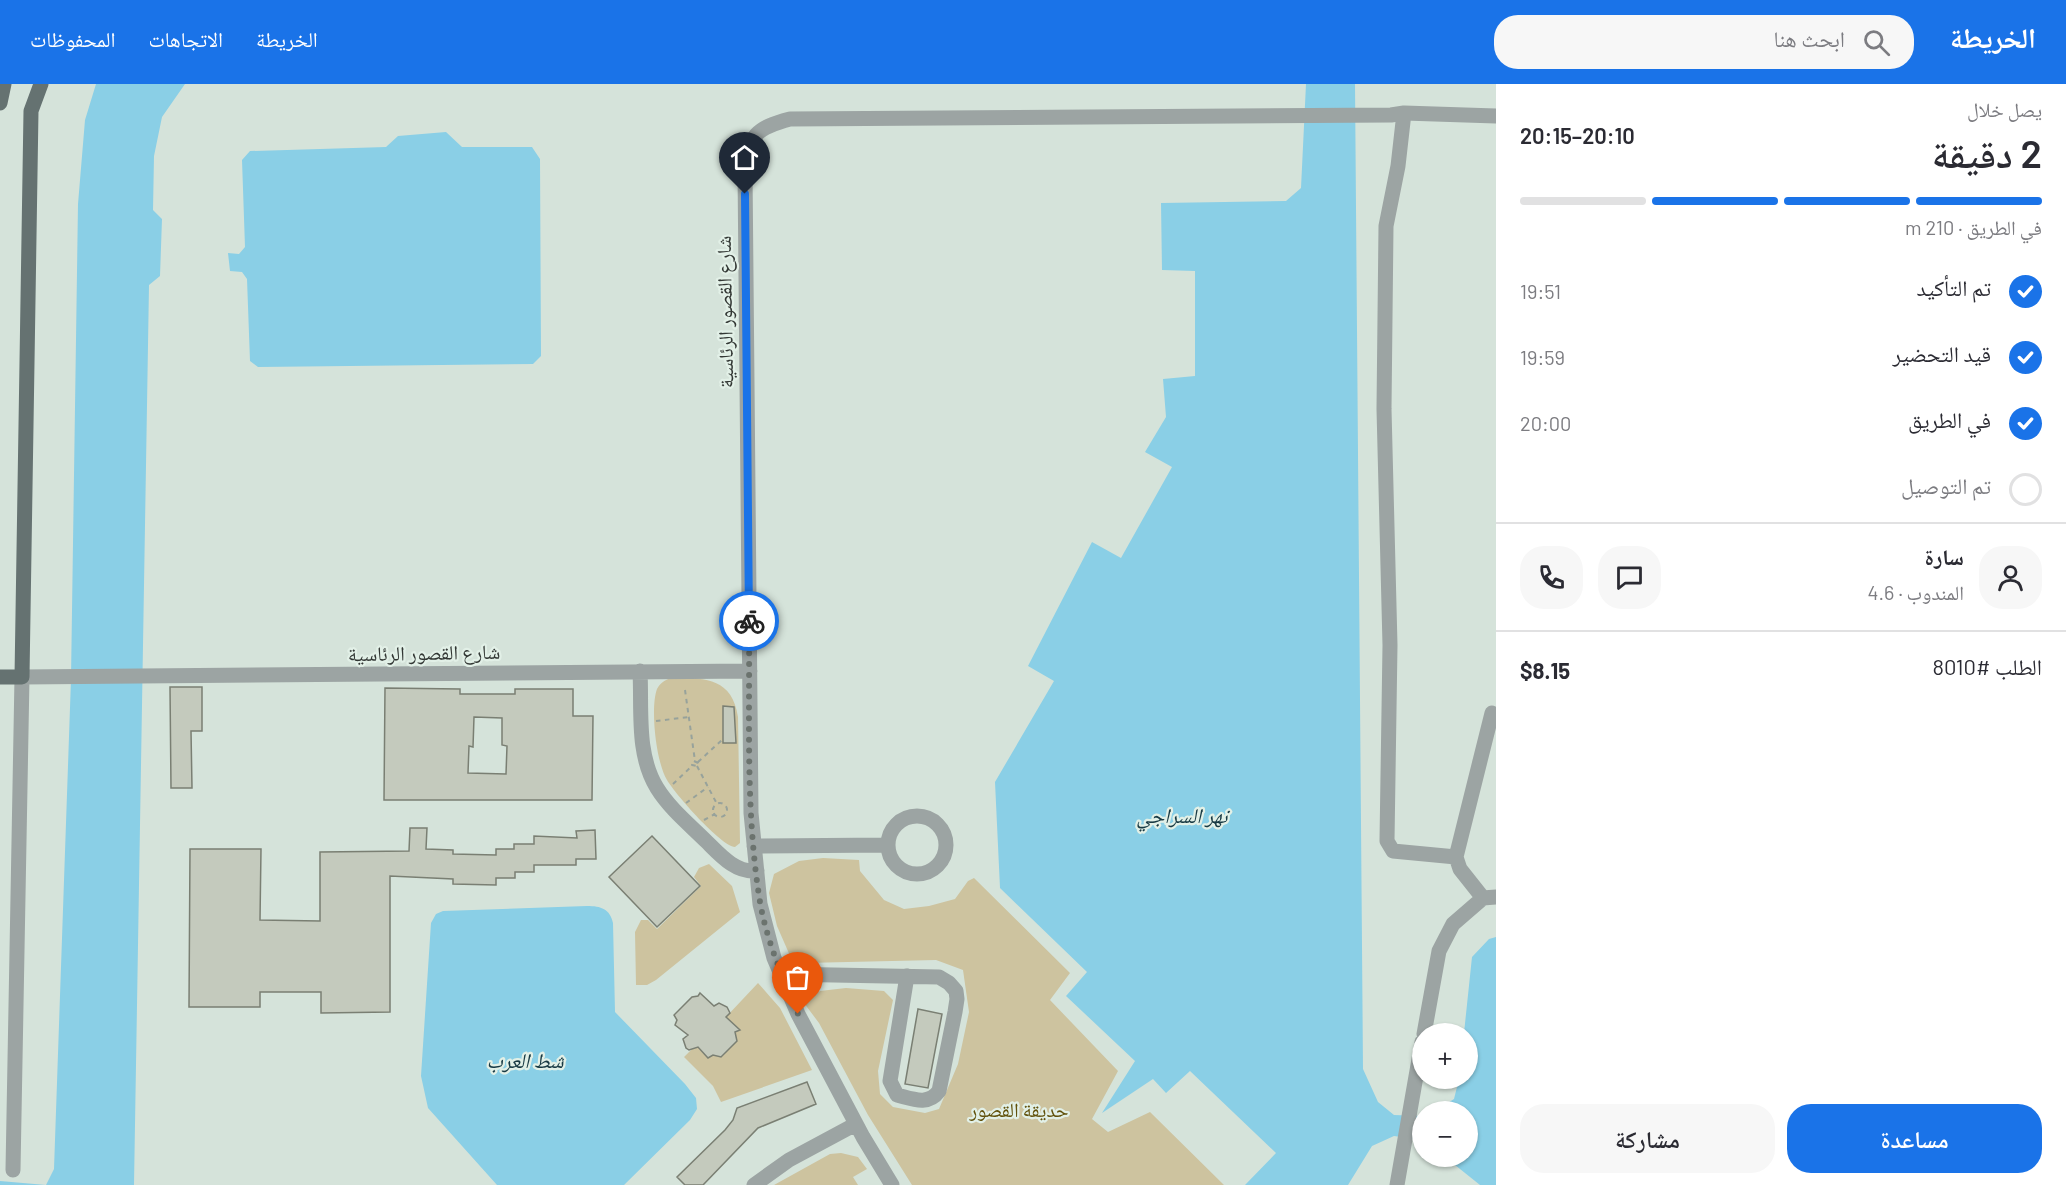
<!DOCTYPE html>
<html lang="ar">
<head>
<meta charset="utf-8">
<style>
	body { margin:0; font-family:Barlow,"Noto Naskh Arabic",sans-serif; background:#f7f7f7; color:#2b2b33; direction:rtl; height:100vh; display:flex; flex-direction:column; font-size:22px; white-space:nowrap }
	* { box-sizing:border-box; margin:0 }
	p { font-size:20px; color:#7c7c81 }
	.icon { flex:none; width:33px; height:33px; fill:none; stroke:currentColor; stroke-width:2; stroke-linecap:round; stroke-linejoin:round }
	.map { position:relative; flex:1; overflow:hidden; direction:ltr }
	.details { display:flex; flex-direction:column; background:#fff; width:570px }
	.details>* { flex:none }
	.buttons { position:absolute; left:1412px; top:939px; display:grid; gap:12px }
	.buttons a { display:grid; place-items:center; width:66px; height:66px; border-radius:50%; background:#fff; box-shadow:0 2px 4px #0004; font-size:30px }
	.pin { position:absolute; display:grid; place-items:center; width:51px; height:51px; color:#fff; margin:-62px -26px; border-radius:50% 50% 50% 0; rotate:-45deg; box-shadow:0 0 6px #0007 }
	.pin .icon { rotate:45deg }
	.courier { position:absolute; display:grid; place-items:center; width:60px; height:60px; margin:-30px; border:4px solid #1a73e8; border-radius:50%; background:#fff; color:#222; box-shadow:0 2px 8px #0007 }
	.headline em { font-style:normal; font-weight:600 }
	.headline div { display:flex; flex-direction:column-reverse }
	.headline { display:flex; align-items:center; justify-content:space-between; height:102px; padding:0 24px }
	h1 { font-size:39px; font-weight:600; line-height:45px }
	.bar { display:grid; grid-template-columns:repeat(4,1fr); gap:9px 6px; align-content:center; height:72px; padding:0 24px }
	.bar i { height:8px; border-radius:4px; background:#e1e1e2 }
	.bar .active { background:#1a73e8 }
	.bar p { grid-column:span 4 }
	.line { display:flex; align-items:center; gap:15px; padding:0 24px; border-top:2px solid #e1e1e2 }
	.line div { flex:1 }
	.round { display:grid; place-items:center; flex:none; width:63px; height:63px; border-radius:24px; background:#f7f7f7 }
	ol { padding:0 24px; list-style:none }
	li { display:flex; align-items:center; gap:18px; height:66px }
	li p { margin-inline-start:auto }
	li .icon { padding:6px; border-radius:50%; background:#1a73e8; color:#fff; stroke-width:4 }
	li:last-child { color:#7c7c81 }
	li i { width:33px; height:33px; border:3px solid #e1e1e2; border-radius:50% }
	.button { display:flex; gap:12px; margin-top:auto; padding:12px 24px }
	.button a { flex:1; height:69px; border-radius:24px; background:#1a73e8; color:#fff; font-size:24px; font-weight:600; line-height:69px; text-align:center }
	.button a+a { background:#f7f7f7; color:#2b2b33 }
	header { display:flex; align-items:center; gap:36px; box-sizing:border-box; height:84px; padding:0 30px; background:#1a73e8; color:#fff }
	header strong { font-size:28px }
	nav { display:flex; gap:33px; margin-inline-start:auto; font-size:21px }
	.search { width:420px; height:54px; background:#f7f7f7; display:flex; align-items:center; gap:15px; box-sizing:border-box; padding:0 21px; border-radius:24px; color:#7c7c81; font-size:22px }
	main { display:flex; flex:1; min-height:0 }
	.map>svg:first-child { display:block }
	.green { fill:#cdc39f }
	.water { fill:#8acfe6 }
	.building { fill:#c4cabd; stroke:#7a7f73; stroke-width:1.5; fill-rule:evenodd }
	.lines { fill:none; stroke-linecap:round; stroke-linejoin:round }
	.path { stroke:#97a29b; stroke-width:2; stroke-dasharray:4.5 4.5; stroke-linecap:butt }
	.minor { stroke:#9ca4a3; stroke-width:15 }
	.major { stroke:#657271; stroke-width:15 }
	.done { stroke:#6b736e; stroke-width:6; stroke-dasharray:0 10.8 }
	.route { stroke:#1a73e8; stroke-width:8 }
	.labels { text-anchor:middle; stroke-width:4.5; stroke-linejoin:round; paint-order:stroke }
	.street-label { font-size:20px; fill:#323734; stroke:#e2f0e7 }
	.park-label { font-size:20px; fill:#61510b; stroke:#e2f0e7 }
	.water-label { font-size:21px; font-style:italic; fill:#183a44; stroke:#e2f0e7 }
</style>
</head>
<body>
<header>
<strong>الخريطة</strong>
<div class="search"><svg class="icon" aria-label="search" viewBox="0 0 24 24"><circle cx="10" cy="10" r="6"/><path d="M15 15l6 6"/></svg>ابحث هنا</div>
<nav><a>الخريطة</a><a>الاتجاهات</a><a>المحفوظات</a></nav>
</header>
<main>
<section class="details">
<div class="headline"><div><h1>2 دقيقة</h1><p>يصل خلال</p></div><em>20:10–20:15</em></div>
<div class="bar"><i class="active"></i><i class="active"></i><i class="active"></i><i></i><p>في الطريق · 210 m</p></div>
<ol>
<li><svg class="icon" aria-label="check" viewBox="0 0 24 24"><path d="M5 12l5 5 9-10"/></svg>تم التأكيد<p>19:51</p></li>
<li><svg class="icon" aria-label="check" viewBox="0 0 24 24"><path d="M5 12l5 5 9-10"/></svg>قيد التحضير<p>19:59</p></li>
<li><svg class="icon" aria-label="check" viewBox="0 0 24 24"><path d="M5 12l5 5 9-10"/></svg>في الطريق<p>20:00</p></li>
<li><i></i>تم التوصيل</li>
</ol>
<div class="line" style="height:108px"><a class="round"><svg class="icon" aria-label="person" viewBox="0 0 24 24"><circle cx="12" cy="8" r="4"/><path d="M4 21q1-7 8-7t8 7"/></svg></a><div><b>سارة</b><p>المندوب · 4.6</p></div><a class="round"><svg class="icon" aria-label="chat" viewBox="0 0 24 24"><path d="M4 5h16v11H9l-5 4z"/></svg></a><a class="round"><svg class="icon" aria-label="phone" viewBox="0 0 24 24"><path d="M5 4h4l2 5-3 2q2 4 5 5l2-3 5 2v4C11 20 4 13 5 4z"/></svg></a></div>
<div class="line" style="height:78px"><div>الطلب #8010</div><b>$8.15</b></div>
<div class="button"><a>مساعدة</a><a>مشاركة</a></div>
</section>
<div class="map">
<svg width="1496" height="1101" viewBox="0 0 1496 1101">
	<rect width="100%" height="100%" fill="#d5e3da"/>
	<!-- green -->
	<path class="green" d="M671 594C704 594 732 593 738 633L740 759 735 763C721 762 675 710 667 696 656 678 650 624 657 605 660 599 665 596 671 594Z
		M823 774 859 776 860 787 884 816 904 825 929 822 955 815 968 797 974 794 1070 889 1050 916 1118 987 1092 1035 1108 1048 1150 1028 1224 1101H912L868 1031 819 939 804 919 820 907 846 904 884 907 893 916 878 987 880 1010 893 1023 925 1029 939 1025 958 980 969 928 963 886 936 876 804 879 791 874 777 842 769 809 774 790 799 777Z
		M709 780 732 802 740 828 656 896 647 901H636L635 848 641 836H648L657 845 701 802 694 793 699 784Z
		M758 899 780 924 812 986 721 1018 713 1002 684 973 696 961 706 972 711 970 722 972 733 948 737 947V945L726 933Z
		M841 1069 858 1073 867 1085 853 1093 858 1101H774L830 1070Z"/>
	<!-- water -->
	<path class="water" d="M96 0H185L162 33 154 72 153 126 162 135 160 192 149 201 134 1101H0V1097L46 1101 54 1085 71 595 78 120 85 36Z
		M1306 0H1355L1363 985 1378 1018 1394 1031 1422 1032V1056L1394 1052 1372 1062 1348 1101H1245L1276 1069 1190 987 1166 1009 1153 995 1102 1029 1135 977 1066 912 1087 888 1000 804 995 698 1054 597 1028 582 1092 458 1121 474 1172 383 1145 368 1166 333 1163 295 1195 292V187L1162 186 1161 119 1286 117 1301 104Z
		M446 48 462 63H532L540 75 541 272 533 280 258 283 250 277 247 195 242 188 230 187 228 169 239 170 245 163 242 76 250 67 386 63 398 52Z
		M587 822C601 822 610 825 613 839L615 928 685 1000 696 1014 697 1025 690 1036 624 1101H497L428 1024 421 992 431 839 436 830 443 827Z
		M1496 853V1101H1480L1445 1073 1467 1072V1028L1435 1027 1454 1015 1459 995 1467 994V950L1464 949 1472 873 1489 855Z"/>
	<!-- building -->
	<path class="building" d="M170 603H202V647H191L192 704H171Z
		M385 604 460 605V610H515V605H573V632H593L592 716H384ZM474 633 502 634V661L507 662 506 690 468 689 469 662 473 663Z
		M723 622 734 623 736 659H723Z
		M410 744H427L426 765 453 766V770L496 771V765H514V760H534V752L577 754 576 747 595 746 596 775H576V781H534V788H515V794H496V801L453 800V795L390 792V928L321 929V908H260V923H189L190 765H261L260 836 320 837V768L409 767Z
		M652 752 700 802 657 843 609 793Z
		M700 909 714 922 719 919 727 923 730 929 726 933 740 946 735 948 737 957 721 973 713 971 708 974 698 963 689 966 686 964 683 955 688 951 675 941 677 936 674 931 692 913 698 912Z
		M918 925 942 930 928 1004 905 1000Z
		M807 998 816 1020 758 1044 703 1101H685L677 1093 725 1046 733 1036 737 1024Z"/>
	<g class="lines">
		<!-- path -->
		<path class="path" d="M685 606 695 677
			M656 637 689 633
			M694 677 698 679 697 682 692 681Z
			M698 678 723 655
			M697 682 717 720
			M673 700 693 681
			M686 719 708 703
			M713 726a7 7 0 1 1 14 0a7 7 0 1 1-14 0Z
			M704 736 715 730"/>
		<!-- minor -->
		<path class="minor" d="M640 587C642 626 636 670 657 704 670 725 690 741 707 758 721 772 736 789 757 787
			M888 761a29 29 0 1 1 58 0a29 29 0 1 1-58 0Z
			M754 762 888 761
			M1456 773 1393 767 1387 757 1390 561 1384 325 1386 142 1398 82 1404 29 1496 32
			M1483 814 1460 785 1456 773 1492 629
			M781 890 939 893 949 899 956 907 957 915 955 928 939 1007C928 1022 913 1015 897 1011L890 997 907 892
			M1424 950 1439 867 1453 840 1483 814 1496 813
			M13 1086 22 593 750 587
			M754 1101 789 1076 856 1040
			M892 1101 863 1053 798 930 774 874 760 820 751 729 745 86C749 51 756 44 790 35L1391 31 1404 29
			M1397 1101 1422 958"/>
		<!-- major -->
		<path class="major" d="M0 19 4 0
			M0 593H22L31 27 41 0"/>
	</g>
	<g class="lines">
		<!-- done -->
		<path class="done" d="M749 537C750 630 745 726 760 818 767 858 783 894 798 930"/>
		<!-- route -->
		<path class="route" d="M745 110 749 537"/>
	</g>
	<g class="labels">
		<!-- street labels -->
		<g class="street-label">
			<text transform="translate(725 228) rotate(-91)" y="7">شارع القصور الرئاسية</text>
			<text transform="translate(424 569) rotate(-1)" y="7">شارع القصور الرئاسية</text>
		</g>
		<!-- park labels -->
		<g class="park-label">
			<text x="1019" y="1033">حديقة القصور</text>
		</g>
		<!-- water labels -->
		<g class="water-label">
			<text x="1182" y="739">نهر السراجي</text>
			<text x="525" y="984">شط العرب</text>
		</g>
	</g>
</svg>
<div class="buttons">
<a>+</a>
<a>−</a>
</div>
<div class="pin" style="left:798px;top:930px;background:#ea580c"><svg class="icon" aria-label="bag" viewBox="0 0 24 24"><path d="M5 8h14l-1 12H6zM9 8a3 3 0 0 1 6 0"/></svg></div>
<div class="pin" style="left:745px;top:110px;background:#1f2937"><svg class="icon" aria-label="home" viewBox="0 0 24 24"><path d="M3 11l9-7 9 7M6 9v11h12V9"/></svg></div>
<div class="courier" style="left:749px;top:537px"><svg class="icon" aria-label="bike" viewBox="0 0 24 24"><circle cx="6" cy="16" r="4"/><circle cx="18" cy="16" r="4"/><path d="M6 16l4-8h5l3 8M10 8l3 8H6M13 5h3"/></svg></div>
</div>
</main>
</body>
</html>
